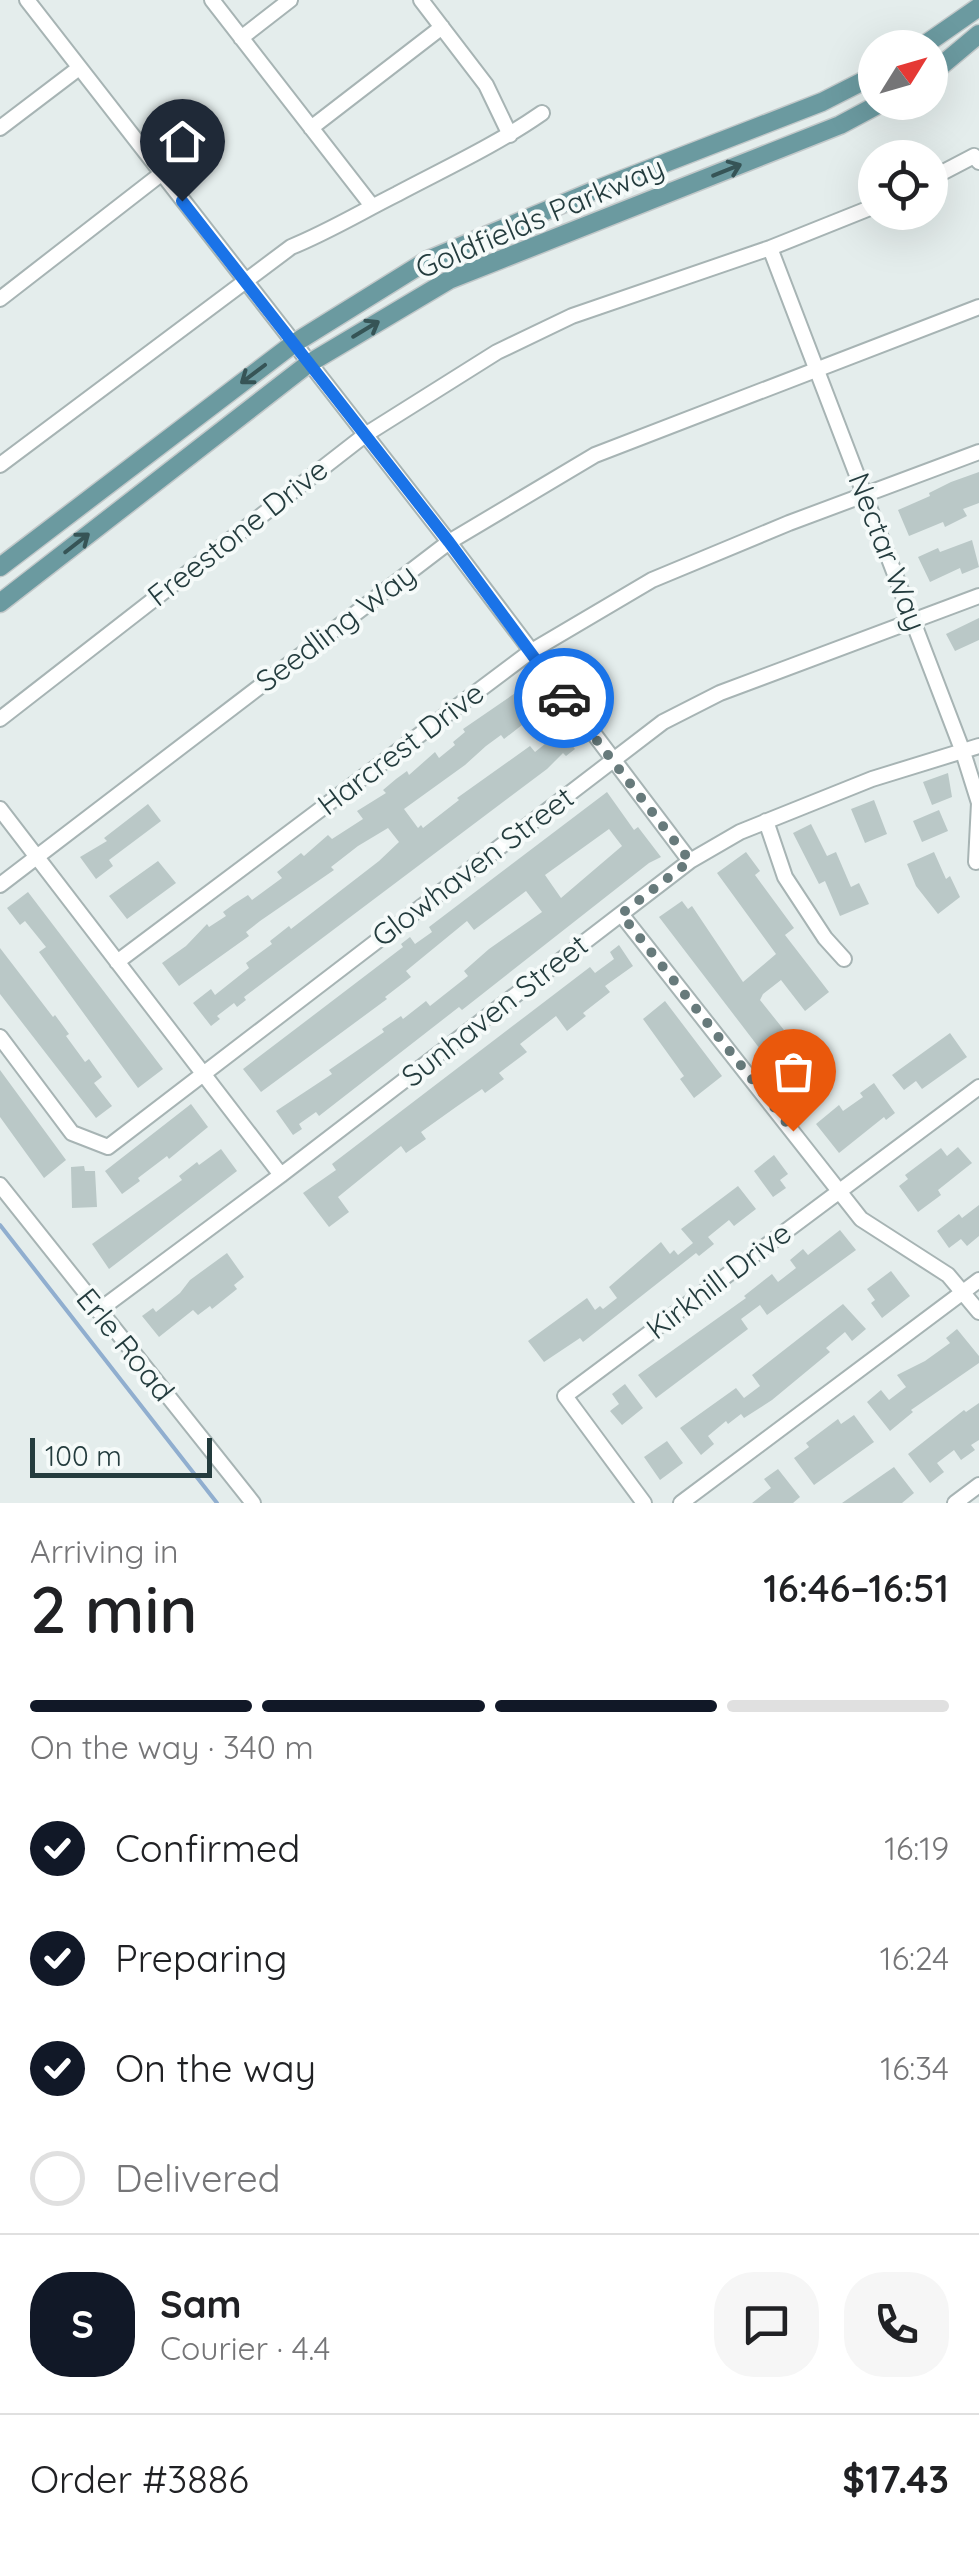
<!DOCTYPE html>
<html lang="en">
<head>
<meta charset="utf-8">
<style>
	body { margin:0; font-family:Quicksand,sans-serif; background:#f6f6f6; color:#202124; height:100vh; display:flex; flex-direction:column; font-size:38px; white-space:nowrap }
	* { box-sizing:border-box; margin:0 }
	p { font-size:32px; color:#757577 }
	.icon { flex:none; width:55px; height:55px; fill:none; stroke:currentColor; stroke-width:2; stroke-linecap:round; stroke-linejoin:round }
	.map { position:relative; height:1503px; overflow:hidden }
	.details { display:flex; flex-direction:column; background:#fff; flex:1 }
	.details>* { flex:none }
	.needle { width:65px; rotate:53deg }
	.buttons { position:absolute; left:858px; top:30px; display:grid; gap:20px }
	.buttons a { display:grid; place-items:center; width:90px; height:90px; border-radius:50%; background:#fff; box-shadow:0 10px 40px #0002; font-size:50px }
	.scale { position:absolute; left:30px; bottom:25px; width:182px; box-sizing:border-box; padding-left:10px; border:5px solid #243c3e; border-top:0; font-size:28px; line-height:35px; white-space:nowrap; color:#243c3e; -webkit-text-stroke:8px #f5faf9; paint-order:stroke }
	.pin { position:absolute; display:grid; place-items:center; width:85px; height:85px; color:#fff; margin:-102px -42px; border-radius:50% 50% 50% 0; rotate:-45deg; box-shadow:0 0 10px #0007 }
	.pin .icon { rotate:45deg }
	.courier { position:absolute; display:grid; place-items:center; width:100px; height:100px; margin:-50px; border:8px solid #1a73e8; border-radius:50%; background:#fff; color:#222; box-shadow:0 2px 12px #0007 }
	.overview em { font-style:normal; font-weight:600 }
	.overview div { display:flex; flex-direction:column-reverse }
	.overview { display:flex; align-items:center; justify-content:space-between; height:170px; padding:0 30px }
	h1 { font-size:65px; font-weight:600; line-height:75px }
	.bar { display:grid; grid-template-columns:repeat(4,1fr); gap:15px 10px; align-content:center; height:120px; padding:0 30px }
	.bar i { height:12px; border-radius:8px; background:#e0e0e0 }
	.bar .selected { background:#111827 }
	.bar p { grid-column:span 4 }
	.line { display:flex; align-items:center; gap:25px; padding:0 30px; border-top:2px solid #e0e0e0 }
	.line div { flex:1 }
	.round { display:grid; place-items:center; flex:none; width:105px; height:105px; border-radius:40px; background:#f6f6f6 }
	ol { padding:0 30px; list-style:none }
	li { display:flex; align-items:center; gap:30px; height:110px }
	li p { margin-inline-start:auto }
	li .icon { padding:10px; border-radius:50%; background:#111827; color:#fff; stroke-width:4 }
	li:last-child { color:#757577 }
	li i { width:55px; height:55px; border:5px solid #e0e0e0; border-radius:50% }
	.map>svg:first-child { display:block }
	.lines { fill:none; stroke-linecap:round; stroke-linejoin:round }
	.stream { stroke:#90aecf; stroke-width:4 }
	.building { fill:#bac8c7; fill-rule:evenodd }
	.minor-casing { stroke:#a7b4b4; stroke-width:18 }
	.major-casing { stroke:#c2c8c9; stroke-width:21 }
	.minor { stroke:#fff; stroke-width:14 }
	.major { stroke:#6b9aa0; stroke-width:18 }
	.oneway { stroke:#365456 }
	.done { stroke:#677a7b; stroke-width:10; stroke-dasharray:0 18 }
	.route { stroke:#1a73e8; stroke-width:12 }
	.labels { text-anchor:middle; stroke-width:8; stroke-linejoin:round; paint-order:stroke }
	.street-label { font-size:30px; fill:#243c3e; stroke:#f5faf9 }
</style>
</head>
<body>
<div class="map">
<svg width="979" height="1503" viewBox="0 0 979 1503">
	<rect width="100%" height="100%" fill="#e4edec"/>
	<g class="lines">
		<!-- stream -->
		<path class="stream" d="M0 1225 217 1503"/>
	</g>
	<!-- building -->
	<path class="building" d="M979 472V503L963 509 967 516 945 527 943 522 909 536 898 510 930 496 929 493 951 482Z
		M972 540 979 567 962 574 960 568 930 582 918 557 938 548 940 552Z
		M979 618V640L955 651 946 634Z
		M527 685 545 707 504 739 501 735 486 746 465 765 404 809 418 828 421 825 423 828 459 800 457 798 530 746 535 752 561 731 575 749 566 756 563 753 547 769 244 997 246 1000 237 1007 234 1003 217 1016 220 1019 211 1026 193 1003 211 989 215 995 249 968 246 963 272 944 270 941 289 926 291 929 379 861 399 842 388 828 358 846 331 867 334 870 260 921 246 932 249 936 179 986 162 963 186 946 207 924 209 927 226 916 223 912 234 904 248 895 252 900 282 878 277 872 301 853 304 856 328 835 332 839 363 819 357 811 386 793 383 790 396 779 407 771 409 775 435 752 439 758 455 745 453 742 465 732 463 729Z
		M948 773 952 797 932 805 923 782Z
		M607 792 634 830 638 827 661 857 649 863 462 1010 459 1007 319 1116 316 1112 299 1124 302 1129 293 1135 276 1111 332 1074 329 1070 384 1032 382 1029 401 1016 403 1019 426 1001 430 1006 468 976 464 971 489 949 542 912 526 891 474 930 467 921 406 971 411 977 385 997 387 999 261 1092 243 1069 403 947 401 944 410 937 415 944 432 932 429 927ZM609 829 622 846 561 898 545 875Z
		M874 800 887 834 865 843 851 809Z
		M148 804 161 821 109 860 113 866 96 879 80 857 107 841 104 838Z
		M939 810 948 831 922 842 913 821Z
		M811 824 827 856 836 852 851 887 859 883 869 904 840 916 825 881 819 884 793 833Z
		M746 852 760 871 755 875 794 928 785 935 829 992 805 1011 781 980 763 994 760 1000 784 1030 760 1049 659 917 682 901 688 909 692 906 743 982 776 954 717 873Z
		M934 852 946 879 950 876 960 897 938 914 916 886 907 864Z
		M158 861 176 883 127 919 109 896Z
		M28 892 163 1069 138 1088 39 952 46 947 25 921 20 925 7 908Z
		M619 945 633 966 605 986 610 992 583 1013 586 1016 567 1031 556 1016 520 1044 527 1052 499 1073 504 1079 485 1093 482 1089 456 1107 421 1132 426 1139 406 1153 401 1146 338 1197 349 1212 329 1227 303 1193 336 1170 332 1164 590 967 595 973 614 959 610 952Z
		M0 948 53 1017 55 1015 69 1034 66 1036 85 1062 89 1059 102 1077 94 1083 112 1106 96 1118 0 994Z
		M665 1001 722 1076 694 1098 680 1079 684 1076 643 1019Z
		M950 1033 967 1057 922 1089 916 1081 904 1090 892 1075Z
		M0 1070 66 1160 44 1178 0 1117Z
		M874 1083 895 1113 886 1120 884 1117 839 1153 816 1124 839 1105 843 1111 863 1097 860 1093Z
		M191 1104 208 1127 169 1159 167 1156 138 1178 140 1181 122 1194 105 1171Z
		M958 1147 972 1163 938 1190 941 1195 918 1212 899 1186 908 1179 905 1175 941 1148 947 1156Z
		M221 1149 237 1171 109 1269 92 1244 182 1180 179 1176 197 1162 199 1165Z
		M774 1155 788 1174 780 1180 786 1188 773 1197 754 1171Z
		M84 1166 85 1171H95L97 1207 72 1208 71 1167Z
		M738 1186 756 1209 734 1226 729 1220 708 1237 714 1244 699 1256 696 1253 583 1342 580 1338 544 1362 528 1341 587 1298 595 1310 600 1306 603 1309 617 1298 609 1287 661 1242 670 1254 674 1250 678 1255 693 1243 681 1229Z
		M979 1205V1236L967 1246 961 1239 949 1248 937 1231 959 1214 962 1218Z
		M840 1230 856 1250 767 1315 760 1305 741 1319 748 1329 656 1398 638 1375 746 1298 744 1296 772 1274 778 1282 796 1268 790 1260 803 1249 808 1255Z
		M227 1253 244 1277 234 1285 237 1289 212 1309 210 1306 198 1315 193 1310 159 1337 142 1316 153 1308 156 1312 180 1293 190 1280Z
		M891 1271 910 1296 882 1318 871 1303 875 1300 867 1289Z
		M843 1304 866 1329 852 1341 845 1332 826 1348 830 1352 772 1400 744 1418 741 1414 728 1424 726 1421 708 1436 714 1444 701 1455 680 1428 736 1388 744 1398 760 1386 752 1375Z
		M957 1329 979 1356V1363L911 1410 913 1412 890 1431 867 1402 881 1390 889 1400 906 1387 897 1375 925 1361 950 1343 946 1338Z
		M625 1384 643 1408 622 1425 610 1411 619 1404 612 1394Z
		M979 1403V1440L971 1445 975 1450 961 1460 954 1450 937 1463 944 1472 930 1483 908 1454 964 1410 966 1412Z
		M854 1415 874 1442 814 1485 794 1458 809 1447 806 1443 838 1419 841 1424Z
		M667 1441 683 1463 660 1480 644 1457Z
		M894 1467 914 1493 902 1503H842Z
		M778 1469 800 1497 793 1503H752L771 1488 764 1479Z"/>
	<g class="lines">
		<!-- minor casing -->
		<g class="minor-casing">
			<path id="minor" d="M27 0 449 542 690 861
				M212 0 372 206
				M421 0 486 85 510 135
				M241 38 290 0
				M0 128 79 68
				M311 128 442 27
				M930 179 974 156 979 162
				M770 248 963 752 979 803 976 862
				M0 299 161 174
				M0 465 291 247C328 232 361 212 397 194 446 168 496 145 542 113
				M0 719 365 435 497 352 572 316 770 248 875 206
				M0 809 281 1175
				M766 821 785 877 825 938 844 959
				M0 885 449 542 595 455 979 307
				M621 914 861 1219 948 1275 979 1312
				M117 962 530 652 652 580 789 523 979 452
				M0 1037 72 1133 108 1147 663 722 720 693 979 596
				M0 1185 253 1503
				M98 1311 281 1175 690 861 740 832 872 779 979 746
				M644 1503 565 1396 979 1087
				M681 1503 979 1280
				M955 1503 979 1485"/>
		</g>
		<!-- major casing -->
		<g class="major-casing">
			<path id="major" d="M920 48 979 7
				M930 75 979 34
				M0 567 293 344 428 260 598 189 822 102 875 75
				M0 603 308 364 449 280 840 125 883 102"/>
		</g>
		<!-- minor -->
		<use href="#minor" class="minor"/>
		<!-- major -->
		<use href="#major" class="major"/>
	</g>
	<!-- one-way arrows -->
	<defs><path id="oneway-shaft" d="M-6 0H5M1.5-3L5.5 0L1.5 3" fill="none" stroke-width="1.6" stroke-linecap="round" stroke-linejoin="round" transform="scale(2.5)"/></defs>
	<g class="oneway">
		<use href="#oneway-shaft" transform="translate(727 170) rotate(-22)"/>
		<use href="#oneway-shaft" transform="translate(366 329) rotate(-31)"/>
		<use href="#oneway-shaft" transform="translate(253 374) rotate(143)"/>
		<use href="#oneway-shaft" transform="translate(77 543) rotate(-38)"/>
	</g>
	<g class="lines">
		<!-- done -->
		<path class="done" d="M564 698 690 861 621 914 793 1131"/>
		<!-- route -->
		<path class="route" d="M182 201 449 542 564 698"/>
	</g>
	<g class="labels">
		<!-- street labels -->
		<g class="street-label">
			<text transform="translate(540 218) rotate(-23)" y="10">Goldfields Parkway</text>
			<text transform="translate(238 533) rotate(-38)" y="10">Freestone Drive</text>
			<text transform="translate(887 552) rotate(69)" y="10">Nectar Way</text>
			<text transform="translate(336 628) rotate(-37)" y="10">Seedling Way</text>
			<text transform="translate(401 749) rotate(-37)" y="10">Harcrest Drive</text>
			<text transform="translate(473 867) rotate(-37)" y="10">Glowhaven Street</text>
			<text transform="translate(495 1011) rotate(-38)" y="10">Sunhaven Street</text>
			<text transform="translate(719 1281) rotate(-37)" y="10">Kirkhill Drive</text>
			<text transform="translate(125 1345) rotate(51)" y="10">Erle Road</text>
		</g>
	</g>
</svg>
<div class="buttons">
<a><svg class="needle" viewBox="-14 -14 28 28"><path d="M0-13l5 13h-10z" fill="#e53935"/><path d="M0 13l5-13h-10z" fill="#757577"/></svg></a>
<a><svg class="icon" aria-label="locate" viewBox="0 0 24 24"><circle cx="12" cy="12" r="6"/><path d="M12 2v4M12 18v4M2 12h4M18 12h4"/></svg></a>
</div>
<div class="scale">100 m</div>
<div class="pin" style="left:793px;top:1131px;background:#ea580c"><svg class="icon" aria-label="bag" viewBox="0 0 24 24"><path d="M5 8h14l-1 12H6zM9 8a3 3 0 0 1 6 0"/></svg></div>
<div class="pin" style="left:182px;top:201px;background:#1f2937"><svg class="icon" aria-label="home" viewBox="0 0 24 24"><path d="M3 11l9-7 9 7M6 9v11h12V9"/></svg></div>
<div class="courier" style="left:564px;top:698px"><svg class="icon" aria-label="car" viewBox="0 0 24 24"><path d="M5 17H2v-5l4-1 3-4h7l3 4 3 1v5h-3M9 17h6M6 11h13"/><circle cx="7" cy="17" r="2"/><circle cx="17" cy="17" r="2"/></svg></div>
</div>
<section class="details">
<div class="overview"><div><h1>2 min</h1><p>Arriving in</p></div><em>16:46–16:51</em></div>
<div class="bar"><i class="selected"></i><i class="selected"></i><i class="selected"></i><i></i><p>On the way · 340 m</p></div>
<ol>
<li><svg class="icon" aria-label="check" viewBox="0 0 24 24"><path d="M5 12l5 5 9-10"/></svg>Confirmed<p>16:19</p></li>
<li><svg class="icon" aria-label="check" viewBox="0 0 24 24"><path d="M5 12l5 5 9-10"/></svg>Preparing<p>16:24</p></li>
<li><svg class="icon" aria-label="check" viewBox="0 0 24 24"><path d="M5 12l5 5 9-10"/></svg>On the way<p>16:34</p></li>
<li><i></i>Delivered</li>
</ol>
<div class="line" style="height:180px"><b class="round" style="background:#111827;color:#fff">S</b><div><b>Sam</b><p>Courier · 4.4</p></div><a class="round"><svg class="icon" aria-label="chat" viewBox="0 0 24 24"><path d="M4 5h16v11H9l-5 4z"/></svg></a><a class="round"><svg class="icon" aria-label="phone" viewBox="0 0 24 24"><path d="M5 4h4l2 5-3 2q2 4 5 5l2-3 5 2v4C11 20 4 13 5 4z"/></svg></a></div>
<div class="line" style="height:130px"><div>Order #3886</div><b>$17.43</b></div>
</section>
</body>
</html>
